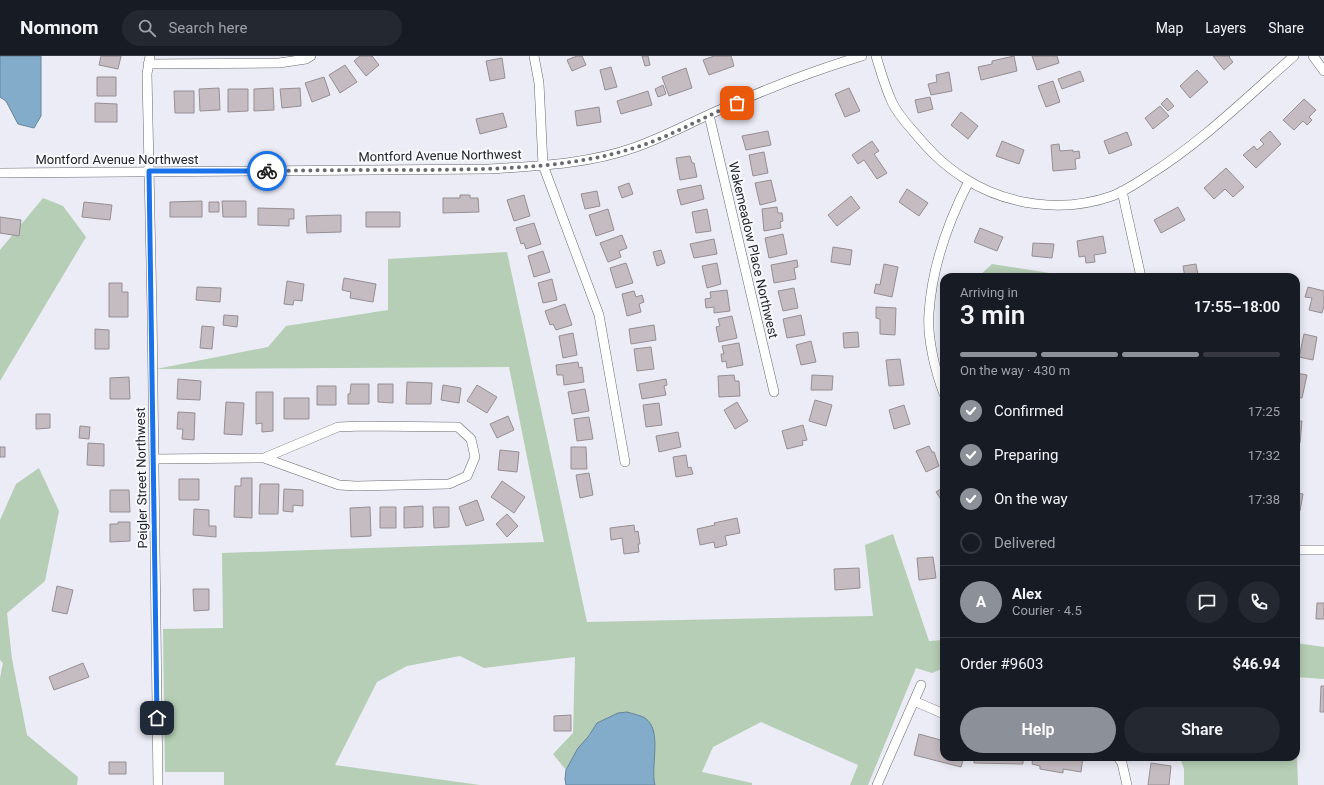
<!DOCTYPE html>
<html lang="en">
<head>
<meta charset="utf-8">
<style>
	body { margin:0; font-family:Roboto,sans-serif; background:#242831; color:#f1f3f6; height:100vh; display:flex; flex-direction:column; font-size:15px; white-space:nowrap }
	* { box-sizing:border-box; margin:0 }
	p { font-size:13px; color:#9ea1a6 }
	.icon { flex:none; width:22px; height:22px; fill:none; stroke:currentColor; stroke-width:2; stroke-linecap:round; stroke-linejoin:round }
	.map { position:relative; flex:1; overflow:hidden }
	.details { position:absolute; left:940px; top:217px; width:360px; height:488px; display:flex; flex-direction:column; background:#171b24; border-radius:12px; box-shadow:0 2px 10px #0003 }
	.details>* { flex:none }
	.pin { position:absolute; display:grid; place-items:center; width:34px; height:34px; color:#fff; margin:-17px; border-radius:8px; box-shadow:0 2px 6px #0006 }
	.courier { position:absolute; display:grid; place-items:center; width:40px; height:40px; margin:-20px; border:3px solid #1a73e8; border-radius:50%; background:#fff; color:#222; box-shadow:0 1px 5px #0007 }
	.head em { font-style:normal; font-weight:600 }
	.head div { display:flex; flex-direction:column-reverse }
	.head { display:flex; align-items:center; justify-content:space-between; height:68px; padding:0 20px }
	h1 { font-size:26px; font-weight:600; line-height:30px }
	.bar { display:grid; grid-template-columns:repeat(4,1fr); gap:6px 4px; align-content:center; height:48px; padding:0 20px }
	.bar i { height:5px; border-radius:3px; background:#363941 }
	.bar .active { background:#8c9099 }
	.bar p { grid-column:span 4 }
	.line { display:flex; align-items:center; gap:10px; padding:0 20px; border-top:1px solid #363941 }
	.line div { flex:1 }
	.round { display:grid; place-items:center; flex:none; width:42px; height:42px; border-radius:21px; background:#242831 }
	ol { padding:0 20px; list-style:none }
	li { display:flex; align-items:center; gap:12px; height:44px }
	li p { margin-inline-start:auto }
	li .icon { padding:4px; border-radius:50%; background:#8c9099; color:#fff; stroke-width:4 }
	li:last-child { color:#9ea1a6 }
	li i { width:22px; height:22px; border:2px solid #363941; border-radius:50% }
	.action { display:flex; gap:8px; margin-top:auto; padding:8px 20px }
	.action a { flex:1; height:46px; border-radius:24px; background:#8c9099; color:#fff; font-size:16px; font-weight:600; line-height:46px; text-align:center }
	.action a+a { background:#242831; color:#f1f3f6 }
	header { display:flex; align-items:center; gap:24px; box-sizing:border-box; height:56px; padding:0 20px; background:#171b24; border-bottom:1px solid #363941 }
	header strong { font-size:19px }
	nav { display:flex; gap:22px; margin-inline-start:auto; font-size:14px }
	.search { width:280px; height:36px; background:#242831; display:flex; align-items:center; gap:10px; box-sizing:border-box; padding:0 14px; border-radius:22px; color:#9ea1a6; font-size:15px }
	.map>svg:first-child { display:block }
	.green { fill:#b5ceb5 }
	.water { fill:#83accb; stroke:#66849a }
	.building { fill:#c4bcc1; stroke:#968e93 }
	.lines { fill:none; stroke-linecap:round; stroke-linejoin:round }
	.minor-casing { stroke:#686970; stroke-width:10 }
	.minor { stroke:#fff; stroke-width:9 }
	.done { stroke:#6a6b70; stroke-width:4; stroke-dasharray:0 7.2 }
	.route { stroke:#1a73e8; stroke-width:5 }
	.labels { text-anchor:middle; stroke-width:4; stroke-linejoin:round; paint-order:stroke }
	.street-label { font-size:13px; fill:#242528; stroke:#f9faff }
</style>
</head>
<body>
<header>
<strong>Nomnom</strong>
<div class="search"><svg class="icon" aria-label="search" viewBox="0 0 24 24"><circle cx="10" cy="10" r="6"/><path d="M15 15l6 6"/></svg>Search here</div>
<nav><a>Map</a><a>Layers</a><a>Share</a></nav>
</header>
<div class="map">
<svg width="1324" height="729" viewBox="0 0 1324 729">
	<rect width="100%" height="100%" fill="#ebecf5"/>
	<!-- green -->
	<path class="green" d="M43 142 63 150 86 181 0 325V194Z
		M507 196 587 566 873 560 865 489 893 478 929 585 944 584V612L932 617 916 612 868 729H850L858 709 761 666 713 691 702 716 752 727V729H655L654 726 597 667 566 714 553 698 573 677 575 601 484 612 460 600 407 610 377 626 335 709 480 729H224V716H165L163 573 223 572 222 497 544 486 509 311 156 313 268 291 286 270 388 254V203Z
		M992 208 1056 218 1057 221H978Z
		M39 412 59 455 45 525 7 557 12 603 27 679 78 721 77 729H0V622L3 607 0 604V464L16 428Z
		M1296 587 1324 591V623L1296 621Z
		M1296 670 1298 729H1184V713L1180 701H1296Z"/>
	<!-- water -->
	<path class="water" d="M0 0H41V60L34 72 18 68 6 45 0 41Z
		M627 656C633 658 640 659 645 662 663 674 650 711 655 729H566L565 723 566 714 578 692 588 681 597 667 618 657Z"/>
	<!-- building -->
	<path class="building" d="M101 0H121L118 13 99 9Z
		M360 0H372L379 9 366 20 354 5Z
		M577 0H582L586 9 572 15 567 4Z
		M642 0H648L650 9 645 10Z
		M714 0H731L734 10 709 19 703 4Z
		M1014 0 1017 15 981 24 978 11 992 8V5Z
		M1032 0H1057L1059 7 1037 14Z
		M1213 0H1230L1229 1 1233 6 1224 14Z
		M502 2 505 22 490 25 486 5Z
		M345 9 357 26 340 37 329 19Z
		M611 11 617 31 605 34 600 14Z
		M686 12 692 32 669 40 662 21Z
		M1197 14 1208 26 1190 42 1180 30Z
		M1080 15 1084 25 1062 33 1058 23Z
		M949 16 952 35 931 39 928 28 937 26 936 19Z
		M97 21H116V40H97Z
		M324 21 330 39 312 46 305 27Z
		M1053 25 1060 46 1046 51 1038 30Z
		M663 29 666 38 658 41 655 33Z
		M219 32 220 54 200 55 199 33Z
		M273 32 274 54 254 55V33Z
		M300 32 301 50 282 52 280 33Z
		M849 32 860 55 845 61 835 38Z
		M228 33H248V55L228 56Z
		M174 35H194V57H175Z
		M648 35 652 49 621 58 617 45Z
		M930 41 933 53 918 57 915 44Z
		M1167 42 1174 50 1168 55 1161 48Z
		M1304 43 1316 54 1309 61 1312 64 1307 69 1303 65 1294 74 1283 64Z
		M95 47 117 48V66H95Z
		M1160 50 1169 60 1153 73 1145 62Z
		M599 51 601 66 577 70 575 55Z
		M961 56 978 70 968 83 951 69Z
		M503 57 507 71 480 78 476 63Z
		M768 75 771 89 746 94 742 80Z
		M1270 75 1281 88 1256 112 1243 99 1254 90 1257 94 1264 88 1260 84Z
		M1127 76 1132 89 1109 98 1104 85Z
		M872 85 879 95 874 98 887 117 877 123 864 104 858 108 852 99Z
		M1002 85 1024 94 1019 108 996 100Z
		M1059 88 1060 95 1073 94V96L1079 95 1080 102 1075 103 1076 113 1053 115 1051 89Z
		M764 96 768 117 753 120 749 99Z
		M690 100 692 107H694L697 121 680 124 676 102Z
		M1226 112 1244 131 1233 141 1225 133 1214 143 1204 132Z
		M771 124 776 145 760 149 755 127Z
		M629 127 633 138 622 142 618 131Z
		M701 129 704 143 681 149 677 134Z
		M907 133 928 147 919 160 899 146Z
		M597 135 600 150 585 153 581 138Z
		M460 139H470V142H478L479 156 443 157V142H460Z
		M524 139 530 160 514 165 507 144Z
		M851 140 860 152 837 170 828 159Z
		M202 145V161H170V146Z
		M222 145H246V161H223Z
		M84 146 112 149 110 164 82 161Z
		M209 146H219V156H209Z
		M777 151 778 157H782L783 165 780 166 781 172 764 175 762 153Z
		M1178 151 1185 164 1161 177 1154 164Z
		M258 152 294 153V163H289V170L258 169Z
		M608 153 614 174 596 180 589 159Z
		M707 153 711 175 696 177 692 156Z
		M366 156H400V171H366Z
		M341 159V176L307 177 306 160Z
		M0 161 21 164 19 180 0 177Z
		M534 167 541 188 526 193 524 187 521 188 516 172Z
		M980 172 1003 181 997 195 974 186Z
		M783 178 787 198 769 202 765 182Z
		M622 179 627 192 619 195 621 201 608 206 600 187Z
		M1103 180 1106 197 1094 199 1095 206 1086 207 1085 200 1079 201 1077 185Z
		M714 183 717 198 694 202 690 188Z
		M1033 187 1054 188 1052 202 1032 200Z
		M833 191 852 194 850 209 831 206Z
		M661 194 665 207 657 210 653 196Z
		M543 195 550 216 534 221 528 200Z
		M797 204 798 211 794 212 796 223 774 227 771 209Z
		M626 207 633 227 616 232 610 212Z
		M717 207 721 228 707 232 702 210Z
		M884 208 898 211 892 241 874 237 876 228 880 229Z
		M1196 208 1198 219 1201 218 1202 221H1185L1183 210Z
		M344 222 376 228 373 246 350 242 351 236 342 234Z
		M552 223 557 244 543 247 538 227Z
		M287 225 304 228 302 245 294 244 293 249 284 248Z
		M109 227H122V236H128V261H109Z
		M197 231 221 232 220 246 196 244Z
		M1308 231 1324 235V250L1322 257 1309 254 1312 242 1305 241Z
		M794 232 798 252 783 255 778 235Z
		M727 234 730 255 714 257V251L706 252 705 243 711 242 710 236Z
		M634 235 636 241 642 239 644 246 639 248 641 256 627 260 622 238Z
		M565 248 572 269 556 274 553 268 550 269 545 255Z
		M876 251 896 252 895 279 880 278V263L876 262Z
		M224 259 238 260 237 271 223 269Z
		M801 259 805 279 787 282 783 263Z
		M732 260 737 282 719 286 716 271 720 270 718 263Z
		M654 269 656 284 631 288 629 273Z
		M202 270 214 271 212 293 200 292Z
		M95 273 109 274V293H95Z
		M858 276 859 291 844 292 843 277Z
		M573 277 577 299 563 302 559 280Z
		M1304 278 1317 281 1313 304 1299 301Z
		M811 285 816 306 801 309 796 289Z
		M739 287 743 309 727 312 726 305 722 306 721 298H724L722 290Z
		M651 291 654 313 637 315 634 293Z
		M900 303 904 329 889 330 886 304Z
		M578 306 579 312 582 311 584 326 564 329 563 319H557L556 309Z
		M1296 317 1307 319 1302 342 1296 341Z
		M734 319 735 325H739L740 340 719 341 718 320Z
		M812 319 833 320 832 334H811Z
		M129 321 130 343H110V322Z
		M178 323 201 325 200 344 177 343Z
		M666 323 667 329 664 330 666 339 642 343 639 328Z
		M407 326 432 327 431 348H406Z
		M351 328H369V348H348V338H350Z
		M378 328H393V347L378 346Z
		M443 329 461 332 459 347 441 344Z
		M477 329 497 341 487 357 467 345Z
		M317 330H336V349H317Z
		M585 333 589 355 572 358 568 336Z
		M256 336H273V375L262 376V367L256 368Z
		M284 342H309V363H284Z
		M815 344 832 349 826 370 809 365Z
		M226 346 244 347 242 379 224 378Z
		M737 346 748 365 735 373 724 354Z
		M659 347 662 369 646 371 643 349Z
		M904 349 910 368 894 373 889 354Z
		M178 356 195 357 194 384 182 383 183 373H177Z
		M36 358H50V372L36 373Z
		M508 360 514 374 497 382 490 368Z
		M589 361 593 383 577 385 574 363Z
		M1296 365H1302L1300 387H1296Z
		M803 369 807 384 802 385 803 389 787 393 782 375Z
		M80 370 90 371 89 383 79 382Z
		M678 376 681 391 659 396 656 380Z
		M88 387 104 388V410L87 409Z
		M929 390 932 396H934L939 410 926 416 916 395Z
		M0 391H5V401H0Z
		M571 391H586L587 413H571Z
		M500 394 519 396 517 416 498 414Z
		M686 399 688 412 691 411 693 418 676 421 673 401Z
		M589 417 593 439 580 442 576 419Z
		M241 422H252V462L234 461 235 430H241Z
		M179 423H199V444H179Z
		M502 425 525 441 514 457 491 441Z
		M260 428H279L278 458H259Z
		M944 431V448L936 436Z
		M284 433 303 434V450L293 449V456L283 455Z
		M110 434H129L130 456H110Z
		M1296 437 1303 438 1300 455 1296 454Z
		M477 444 484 464 466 470 459 451Z
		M423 450V471L404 472V451Z
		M370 451 371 480 351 481 350 452Z
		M380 451H396V472H380Z
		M433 451H449V471L434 472Z
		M194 453 209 454V470H216V481L193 479Z
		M507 458 518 470 507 481 496 468Z
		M737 462 740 477 725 480 727 489 715 492 714 486 700 489 697 473 715 469 714 467Z
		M118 466H130V485L110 486V468H118Z
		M634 469 635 476 638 475 640 488H638L639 496 624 498 622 482 611 484 610 472Z
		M933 501 936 522 919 524 917 502Z
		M859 512 860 532 835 534 834 513Z
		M57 530 73 534 67 558 52 555Z
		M193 533H209V554L194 555Z
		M1317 547H1324V563H1316Z
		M83 607 89 621 54 634 49 621Z
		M1321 630H1324V656H1320Z
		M571 659V675H554V660Z
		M919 678 944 685V701H964L961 711 914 699Z
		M974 701H1023V708L974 707Z
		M1033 701H1083L1081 716 1063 713V717L1040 713V710L1032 708Z
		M109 706H126V718H109Z
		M1151 707 1171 710 1169 729H1148Z"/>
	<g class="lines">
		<!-- minor casing -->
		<g class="minor-casing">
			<path id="minor" d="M150 0 147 18 152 255 158 729
				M534 0 539 27 543 109 599 259 625 406
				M876 0C881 16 885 31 892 46 897 57 905 66 913 75 930 95 942 108 964 122 1007 150 1064 157 1112 140 1125 135 1137 127 1149 119 1202 86 1247 41 1294 0
				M1313 0 1324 15
				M148 8 279 7 306 3 311 0
				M709 59 774 336
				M0 117 489 113C538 110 589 108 636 91 661 82 684 70 708 59 758 36 809 16 862 0
				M1122 135 1141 221
				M944 338C935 315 927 281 929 257 932 210 948 166 969 125
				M154 403 264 402 339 429 356 430 449 428 467 420 475 401 471 383 458 371 362 370 338 371 264 402
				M1296 494H1324
				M914 645 944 658
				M1118 701 1122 707 1127 729
				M877 729 921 629"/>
		</g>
		<!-- minor -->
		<use href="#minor" class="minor"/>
	</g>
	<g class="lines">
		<!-- done -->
		<path class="done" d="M267 115C320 114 372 114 424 114 495 113 567 113 634 92 670 81 703 61 737 47"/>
		<!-- route -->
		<path class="route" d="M157 662 149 115H267"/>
	</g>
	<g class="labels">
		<!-- street labels -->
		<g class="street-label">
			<text transform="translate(440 99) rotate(-1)" y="5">Montford Avenue Northwest</text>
			<text x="117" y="108">Montford Avenue Northwest</text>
			<text transform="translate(754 194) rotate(77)" y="5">Wakemeadow Place Northwest</text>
			<text transform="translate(141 422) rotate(-91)" y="5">Peigler Street Northwest</text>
		</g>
	</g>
</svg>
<div class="pin" style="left:737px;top:47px;background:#ea580c"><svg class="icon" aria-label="bag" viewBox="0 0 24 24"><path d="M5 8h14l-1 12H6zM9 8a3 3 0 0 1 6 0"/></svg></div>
<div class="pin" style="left:157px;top:662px;background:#1f2937"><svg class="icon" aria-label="home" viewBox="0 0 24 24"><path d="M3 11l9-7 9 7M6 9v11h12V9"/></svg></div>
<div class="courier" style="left:267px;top:115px"><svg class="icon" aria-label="bike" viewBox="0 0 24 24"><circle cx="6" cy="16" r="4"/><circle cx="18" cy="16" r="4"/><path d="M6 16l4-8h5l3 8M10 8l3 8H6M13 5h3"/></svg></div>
<section class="details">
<div class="head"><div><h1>3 min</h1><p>Arriving in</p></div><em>17:55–18:00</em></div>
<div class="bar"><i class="active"></i><i class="active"></i><i class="active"></i><i></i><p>On the way · 430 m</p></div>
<ol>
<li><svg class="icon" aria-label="check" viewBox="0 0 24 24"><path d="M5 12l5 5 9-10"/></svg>Confirmed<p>17:25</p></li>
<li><svg class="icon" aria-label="check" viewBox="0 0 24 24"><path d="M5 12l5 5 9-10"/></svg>Preparing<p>17:32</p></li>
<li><svg class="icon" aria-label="check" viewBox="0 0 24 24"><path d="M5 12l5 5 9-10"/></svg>On the way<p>17:38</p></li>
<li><i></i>Delivered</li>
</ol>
<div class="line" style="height:72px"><b class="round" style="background:#8c9099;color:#fff">A</b><div><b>Alex</b><p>Courier · 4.5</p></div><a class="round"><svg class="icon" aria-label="chat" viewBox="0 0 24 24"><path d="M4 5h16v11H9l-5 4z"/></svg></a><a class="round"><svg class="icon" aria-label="phone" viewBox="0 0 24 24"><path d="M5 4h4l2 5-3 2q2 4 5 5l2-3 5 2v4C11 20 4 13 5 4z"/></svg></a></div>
<div class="line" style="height:52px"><div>Order #9603</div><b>$46.94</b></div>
<div class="action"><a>Help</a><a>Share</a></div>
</section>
</div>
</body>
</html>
